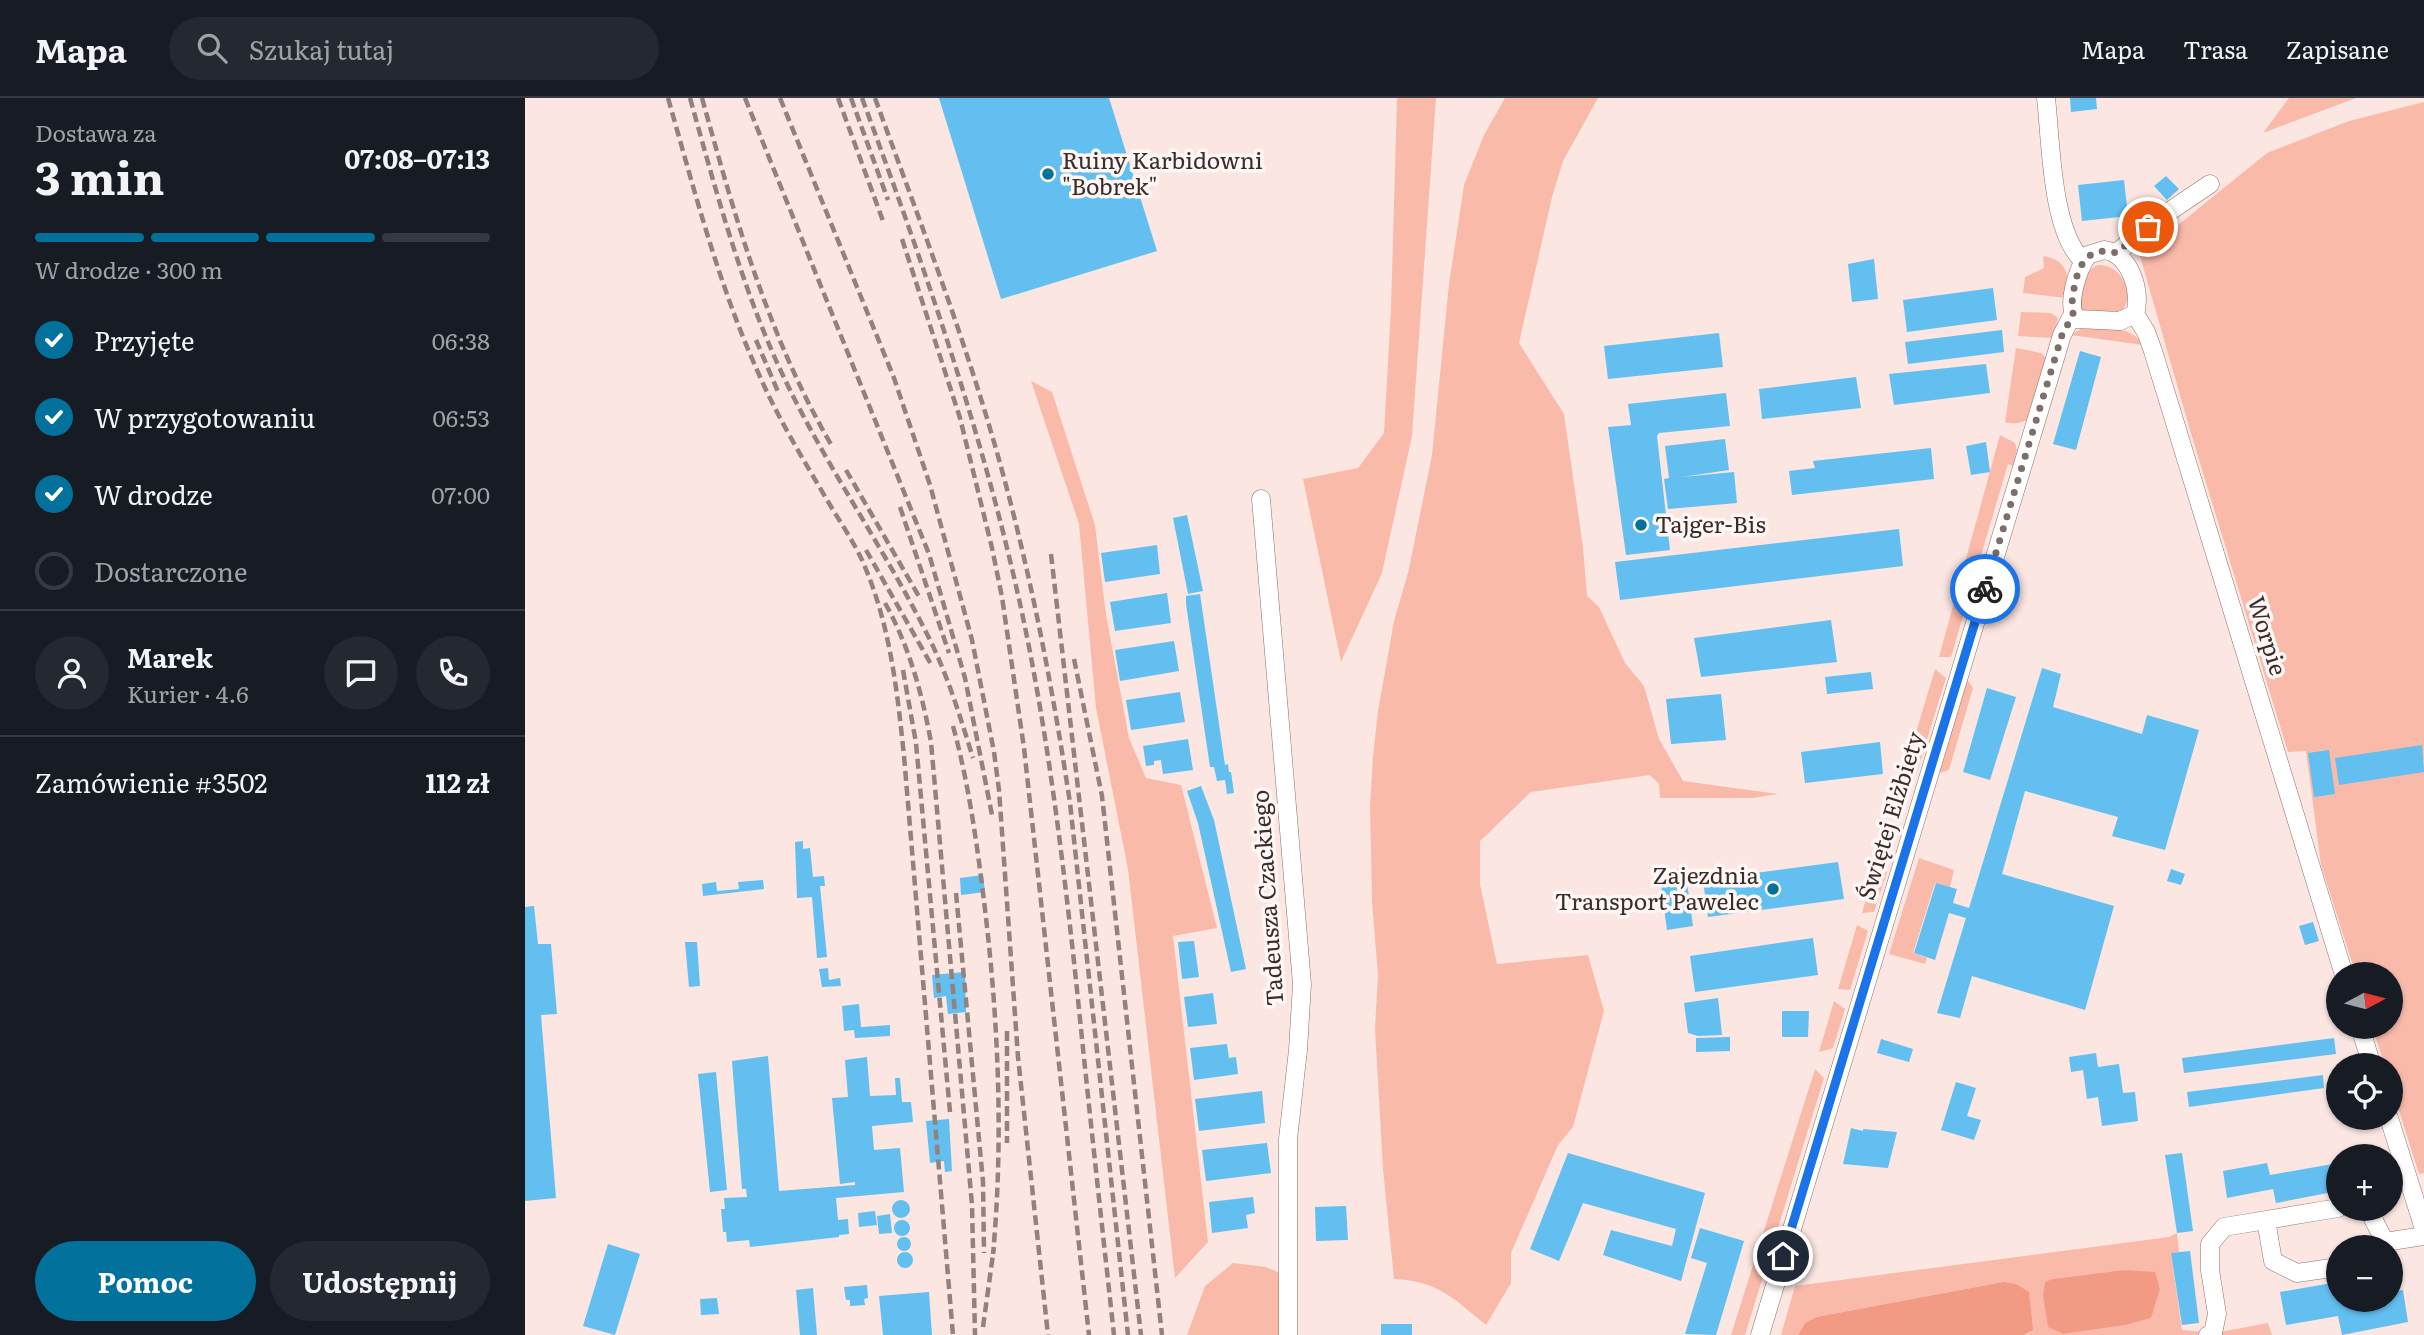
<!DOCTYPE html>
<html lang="pl">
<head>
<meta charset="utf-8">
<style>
	body { margin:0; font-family:Literata,serif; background:#242831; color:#f1f3f6; height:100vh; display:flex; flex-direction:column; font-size:26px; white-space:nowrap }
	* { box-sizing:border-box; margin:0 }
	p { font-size:23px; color:#9ea1a6 }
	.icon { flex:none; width:38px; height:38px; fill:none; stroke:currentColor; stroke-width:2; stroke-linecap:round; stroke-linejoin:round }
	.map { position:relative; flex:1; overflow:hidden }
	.panel { display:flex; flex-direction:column; background:#171b24; width:525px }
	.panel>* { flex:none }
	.needle { width:46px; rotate:83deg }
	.tools { position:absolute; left:1801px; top:864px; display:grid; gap:14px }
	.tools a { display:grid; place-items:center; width:77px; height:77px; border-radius:50%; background:#171b24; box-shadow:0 2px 5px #0004; font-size:35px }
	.pin { position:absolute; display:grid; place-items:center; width:60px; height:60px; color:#fff; margin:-30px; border:4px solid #fff; border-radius:50%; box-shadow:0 2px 7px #0007 }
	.courier { position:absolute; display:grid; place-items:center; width:70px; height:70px; margin:-35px; border:5px solid #1a73e8; border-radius:50%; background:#fff; color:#222; box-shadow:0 2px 9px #0007 }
	.headline em { font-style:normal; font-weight:700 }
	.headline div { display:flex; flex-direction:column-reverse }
	.headline { display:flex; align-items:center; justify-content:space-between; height:119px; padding:0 35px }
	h1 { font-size:46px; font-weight:700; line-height:52px }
	.bar { display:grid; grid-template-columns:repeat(4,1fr); gap:10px 7px; align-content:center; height:84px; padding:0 35px }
	.bar i { height:9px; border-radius:5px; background:#363941 }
	.bar .current { background:#02729d }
	.bar p { grid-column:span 4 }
	.line { display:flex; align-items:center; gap:18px; padding:0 35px; border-top:2px solid #363941 }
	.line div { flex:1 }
	.round { display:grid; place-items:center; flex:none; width:74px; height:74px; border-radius:37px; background:#242831 }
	ol { padding:0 35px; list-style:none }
	li { display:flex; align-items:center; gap:21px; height:77px }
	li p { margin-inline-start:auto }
	li .icon { padding:7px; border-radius:50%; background:#02729d; color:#fff; stroke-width:4 }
	li:last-child { color:#9ea1a6 }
	li i { width:38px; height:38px; border:4px solid #363941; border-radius:50% }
	.button { display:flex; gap:14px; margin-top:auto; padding:14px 35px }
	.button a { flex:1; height:80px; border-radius:42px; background:#02729d; color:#fff; font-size:28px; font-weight:700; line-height:80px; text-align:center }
	.button a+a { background:#242831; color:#f1f3f6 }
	header { display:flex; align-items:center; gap:42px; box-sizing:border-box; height:98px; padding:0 35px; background:#171b24; border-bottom:2px solid #363941 }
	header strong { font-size:33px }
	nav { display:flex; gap:38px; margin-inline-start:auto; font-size:24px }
	.search { width:490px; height:63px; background:#242831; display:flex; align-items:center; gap:18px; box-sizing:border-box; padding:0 24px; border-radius:38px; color:#9ea1a6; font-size:26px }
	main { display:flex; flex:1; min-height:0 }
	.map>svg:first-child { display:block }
	.green { fill:#fabaaa; fill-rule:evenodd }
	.water { fill:#f39a85 }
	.building { fill:#62bff0 }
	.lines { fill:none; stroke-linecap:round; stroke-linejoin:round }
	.minor-casing { stroke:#8e7068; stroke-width:19 }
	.minor { stroke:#fff; stroke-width:18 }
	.rail { stroke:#92817d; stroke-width:4.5; stroke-dasharray:10 5; stroke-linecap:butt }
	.done { stroke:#7e6e6a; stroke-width:7; stroke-dasharray:0 12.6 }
	.route { stroke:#1a73e8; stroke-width:9 }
	.poi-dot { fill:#02729d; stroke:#fef7f5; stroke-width:2.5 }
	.labels { text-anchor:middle; stroke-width:7; stroke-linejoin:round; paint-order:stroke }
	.poi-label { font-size:23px; fill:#3a2d2a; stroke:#fef7f5; text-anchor:start }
	.street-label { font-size:23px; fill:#3a2d2a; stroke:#fef7f5 }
</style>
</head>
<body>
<header>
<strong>Mapa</strong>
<div class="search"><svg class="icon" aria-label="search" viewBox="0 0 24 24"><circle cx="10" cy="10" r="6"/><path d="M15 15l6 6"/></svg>Szukaj tutaj</div>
<nav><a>Mapa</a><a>Trasa</a><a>Zapisane</a></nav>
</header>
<main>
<section class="panel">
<div class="headline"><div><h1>3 min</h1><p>Dostawa za</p></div><em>07:08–07:13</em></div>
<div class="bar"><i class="current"></i><i class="current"></i><i class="current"></i><i></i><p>W drodze · 300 m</p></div>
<ol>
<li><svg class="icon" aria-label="check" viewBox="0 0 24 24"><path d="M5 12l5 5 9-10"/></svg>Przyjęte<p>06:38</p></li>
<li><svg class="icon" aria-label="check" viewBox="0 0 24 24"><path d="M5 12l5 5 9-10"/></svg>W przygotowaniu<p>06:53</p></li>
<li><svg class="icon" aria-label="check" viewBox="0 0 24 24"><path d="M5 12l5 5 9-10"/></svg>W drodze<p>07:00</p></li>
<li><i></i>Dostarczone</li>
</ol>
<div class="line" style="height:126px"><a class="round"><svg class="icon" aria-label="person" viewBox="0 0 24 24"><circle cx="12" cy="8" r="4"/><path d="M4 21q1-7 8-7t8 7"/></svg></a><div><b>Marek</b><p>Kurier · 4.6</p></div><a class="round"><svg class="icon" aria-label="chat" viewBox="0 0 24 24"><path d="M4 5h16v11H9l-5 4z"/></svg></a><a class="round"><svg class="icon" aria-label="phone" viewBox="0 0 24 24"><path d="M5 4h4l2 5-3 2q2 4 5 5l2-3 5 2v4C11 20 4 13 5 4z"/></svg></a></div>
<div class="line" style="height:91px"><div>Zamówienie #3502</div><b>112 zł</b></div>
<div class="button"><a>Pomoc</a><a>Udostępnij</a></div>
</section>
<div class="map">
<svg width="1899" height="1237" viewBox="0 0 1899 1237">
	<rect width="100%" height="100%" fill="#fbe6e1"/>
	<!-- green -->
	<path class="green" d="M872 0H911L887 338 857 475 816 564 778 381 833 370 859 335 866 211Z
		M980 0H1073L1038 63 1027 99 994 245 1039 316 1058 449 1062 498 1074 509 1100 565 1119 588 1134 641 1158 683 1253 696 1228 700H1135L1134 686 1125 677 1006 694 955 743V786L972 866 1063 857 1079 913 1048 1029 1033 1047 986 1155V1185L961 1227C928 1200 913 1183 869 1181L858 1071 850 931 853 877 847 804 845 709 848 658 853 613 869 523 883 475 907 357 924 186 939 87 959 37Z
		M1764 0H1831L1738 35Z
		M1899 4V1075L1894 1076 1866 987V968H1860L1847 929H1866V877H1831L1796 767 1781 653 1763 654 1665 332 1615 158 1742 55 1824 23Z
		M1518 158C1543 162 1545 178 1541 200L1498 195 1500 179 1519 170Z
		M1572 167C1595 165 1612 195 1597 213L1561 214 1555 211C1556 196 1557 175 1572 167Z
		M1496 214 1526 215 1533 220 1528 240 1493 238Z
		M1567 230C1586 230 1607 229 1618 247L1546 237 1556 231Z
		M1491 250 1516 255 1521 260 1504 321C1496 325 1489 327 1480 324Z
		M506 283 527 294 570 427 581 517 604 640 621 680 656 687 692 830 648 838 683 1144 650 1180 603 771 571 610 554 426Z
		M1475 337 1490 345 1492 352 1488 368 1483 366 1426 559H1414Z
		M1410 571 1421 580 1391 677 1378 678Z
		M1442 581 1448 590 1424 672 1414 675Z
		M1394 760 1429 772 1425 789 1410 785 1388 855 1402 860 1400 866 1364 856Z
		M1351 766 1362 774 1349 814 1337 815Z
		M1332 827 1343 833 1325 892 1313 891Z
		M1309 903 1320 911 1308 950 1294 954Z
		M1290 971 1299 980 1220 1237H1206Z
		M1652 1135 1654 1154 1646 1155 1657 1232 1690 1235 1743 1225 1747 1237H1691L1690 1235 1672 1237H1499L1505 1235 1478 1184 1291 1219 1280 1225 1273 1237H1256L1270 1188 1644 1139ZM1598 1172 1626 1220 1601 1227 1538 1236 1521 1184 1527 1181Z
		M708 1165 741 1169 755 1175 756 1237H662L680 1188Z"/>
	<!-- water -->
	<path class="water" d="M1598 1172 1630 1174 1635 1191 1626 1220 1601 1227 1538 1236 1523 1229 1518 1197 1520 1184 1527 1181Z
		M1478 1184 1491 1186 1504 1194 1508 1232 1499 1237H1273L1280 1225 1291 1219Z"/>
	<!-- building -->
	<path class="building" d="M414 0H584L632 153 476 201Z
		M1545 0H1571L1572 11 1546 14Z
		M1641 78 1654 91 1642 102 1629 88Z
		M1599 82 1603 118 1557 123 1553 87Z
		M1349 161 1353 201 1327 204 1323 166Z
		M1468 190 1472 222 1382 234 1378 202Z
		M1477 232 1479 254 1383 266 1380 244Z
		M1194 235 1198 269 1083 281 1079 248Z
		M1555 253 1576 259 1551 352 1528 346Z
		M1461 266 1465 295 1369 307 1364 276Z
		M1331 279 1336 310 1237 321 1234 291Z
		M1201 295 1205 328 1134 335 1132 338 1145 452 1101 457 1083 329 1106 327 1103 306Z
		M1200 341 1204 372 1157 379 1209 374 1212 405 1143 411 1139 381 1144 380 1140 348Z
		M1461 344 1465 374 1446 377 1441 348Z
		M1406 350 1409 381 1267 397 1264 373 1290 370 1288 363Z
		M662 417 678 493 663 496 648 420Z
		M1374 431 1378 468 1095 502 1090 464Z
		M632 447 635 476 580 484 576 455Z
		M642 495 646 525 590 533 585 504Z
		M675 496 700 667 703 666 704 674H706L709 695 702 696 700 682 692 683 689 669H685L661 506V498Z
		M1306 522 1312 564 1176 579 1169 540Z
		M649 543 654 573 595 583 590 552Z
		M1517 570 1536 576 1528 609 1617 636 1622 617 1674 632 1640 752 1587 738 1593 719 1500 693 1477 776 1589 808 1560 912 1447 878 1435 920 1412 915 1441 820 1424 815 1410 862 1389 855 1411 785 1432 791 1428 805 1444 810Z
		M1346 574 1348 591 1302 596 1300 579Z
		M1462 590 1491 599 1465 682 1438 674Z
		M655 594 660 624 606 632 601 602Z
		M1196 596 1201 642 1146 646 1141 601Z
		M663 641 668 672 638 676 636 662 629 663V667L621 668 618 648Z
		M1355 644 1358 676 1280 685 1276 654Z
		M1897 647 1899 674 1814 687 1810 660Z
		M1804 652 1810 696 1789 699 1783 655Z
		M676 688 689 722 721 871 706 874 673 725 662 693Z
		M278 743V751L285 750 288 779 299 778 300 788H295L302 859 292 860 287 799 272 800 270 744Z
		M1313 764 1319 801 1183 819 1178 782Z
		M1160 770 1168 828 1142 832 1134 773Z
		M1646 771 1660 776 1656 787 1642 783Z
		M458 777 460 794 436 797 435 780Z
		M238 782 239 791 178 798 177 786 191 784 192 793 214 791 213 784Z
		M9 808 13 846H26L32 916 16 917 31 1100 0 1103V809Z
		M1788 824 1794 843 1780 847 1774 828Z
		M1288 840 1293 877 1170 894 1165 858Z
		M669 843 674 879 657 881 653 844Z
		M160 844H172L175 888 164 889Z
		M303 870 304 882 315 880 316 888 297 889 294 871Z
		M440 874 441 914 423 916 421 898 409 900 407 877Z
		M688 895 692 926 663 929 659 899Z
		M1193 900 1197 937 1173 938 1163 935 1159 905Z
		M334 906 336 929 365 927V938L330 940 329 932 319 933 317 908Z
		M1257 913H1284L1283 939H1257Z
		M1205 939V953L1171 954V940Z
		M1809 940 1811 956 1659 975 1657 960Z
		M1356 941 1388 951 1384 964 1352 955Z
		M702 946 704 960 711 959 713 976 669 982 665 950Z
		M1571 955 1573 969 1594 966 1598 995 1610 994 1613 1023 1577 1028 1573 999 1562 1001 1558 972 1546 974 1544 959Z
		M243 958 254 1093 330 1087V1084L315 1086 307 1000 323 999 320 962 342 959 345 998 371 997 370 980H375L377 1004H386L388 1024 347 1028 349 1052 375 1050 379 1094 311 1100 313 1122 323 1121 324 1136 314 1137V1139L225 1149 224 1142 202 1144 201 1134H198L196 1111H200L199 1100 222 1099 221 1091H217L207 963Z
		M191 974 202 1092 185 1094 173 976Z
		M1798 977 1799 990 1664 1009 1662 994Z
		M1431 984 1451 990 1442 1018 1456 1022 1449 1042 1416 1032Z
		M737 993 740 1025 674 1033 670 1001Z
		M424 1021 427 1073 420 1074 419 1063 405 1065 401 1023Z
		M1326 1030 1338 1033V1031L1372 1034 1363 1070 1318 1066Z
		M742 1045 746 1075 681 1083 677 1052Z
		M1043 1055 1180 1095 1156 1183 1078 1157 1086 1132 1147 1148 1151 1131 1058 1105 1034 1163 1005 1151Z
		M1657 1055 1668 1133 1652 1135 1640 1057Z
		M1742 1065 1745 1077 1813 1065V1093L1751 1105 1748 1091 1702 1100 1698 1073Z
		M728 1099 730 1115 721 1117 723 1130 687 1135 684 1104Z
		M367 1111a9 9 0 1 1 18 0a9 9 0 1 1-18 0Z
		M821 1108 823 1142 791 1143 790 1109Z
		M350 1113 352 1127 334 1129 333 1115Z
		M365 1116 367 1135 354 1136 352 1118Z
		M369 1130a8 8 0 1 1 16 0a8 8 0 1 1-16 0Z
		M1175 1130 1219 1143 1191 1237 1160 1236 1182 1165 1166 1160Z
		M372 1146a7 7 0 1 1 14 0a7 7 0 1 1-14 0Z
		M83 1146 115 1156 90 1237 58 1228Z
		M1665 1153 1674 1225 1657 1227 1646 1155Z
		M372 1162a8 8 0 1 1 16 0a8 8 0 1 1-16 0Z
		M1813 1184V1202H1866V1194L1878 1192 1883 1224 1817 1237 1813 1218 1761 1227 1755 1194Z
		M342 1187 343 1200 339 1201 340 1207 325 1208V1202H321L319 1189Z
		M288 1190 292 1237H275L271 1192Z
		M404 1194 407 1237H358L354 1198Z
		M192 1200 194 1216 176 1217 175 1201Z
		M856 1226H887V1237H856Z"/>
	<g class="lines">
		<!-- minor casing -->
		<g class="minor-casing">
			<path id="minor" d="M1521 0C1526 43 1526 133 1558 163
				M1579 152C1605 155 1617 194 1610 216L1595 223 1552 221C1540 208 1553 170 1563 157Z
				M1591 155 1639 117 1685 86
				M1610 216 1621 234 1628 253 1819 877
				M736 401 777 886 773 952 763 1041V1237
				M1835 929 1847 968
				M1864 1020 1899 1131
				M1843 1111 1860 1144 1899 1138
				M1741 1122 1748 1163 1772 1175 1813 1169
				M1235 1237 1528 267 1537 237 1548 216
				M1683 1237 1688 1235 1692 1216 1685 1172V1146L1699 1129 1813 1110"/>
		</g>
		<!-- minor -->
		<use href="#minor" class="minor"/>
		<!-- rail -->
		<path class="rail" d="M143 0C169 91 193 185 232 272 253 321 281 366 308 412 318 428 329 445 337 462 365 525 372 591 379 658L428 1237
			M165 0C193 100 220 203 267 296 308 378 361 454 402 536 422 575 435 618 448 660
			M177 0C210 119 244 241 307 348
			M220 0 404 456 440 580 467 717
			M255 0 369 280 405 387 447 542 469 654 474 692 493 959 523 1237
			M313 0 358 123
			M326 0 363 102
			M337 0C404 182 468 364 505 554 526 663 539 772 551 882 563 1001 576 1119 589 1237
			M350 0C392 116 437 232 471 351 504 467 527 585 545 705L603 1237
			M377 141 435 320 467 450 477 499 499 650 564 1237
			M231 242 254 296
			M321 372 396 502
			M375 409 424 555
			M341 452 407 568
			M526 456 616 1237
			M360 505C384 548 397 595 406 644L447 1107 450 1237
			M549 561 577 698 637 1237
			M378 572 391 645 425 1014
			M428 628C443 683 451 739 458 795 473 914 479 1037 468 1156
			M431 795 458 1084 459 1155
			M482 933V1045
			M458 1229 469 1149"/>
	</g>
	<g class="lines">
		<!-- done -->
		<path class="done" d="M1460 491 1537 237C1540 230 1546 222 1548 216 1548 212 1547 208 1547 205 1550 177 1557 145 1591 155L1623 129"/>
		<!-- route -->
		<path class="route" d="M1258 1158 1460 491"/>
	</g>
	<!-- markers -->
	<g class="poi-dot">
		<circle cx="523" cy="76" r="7"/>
		<circle cx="1116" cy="427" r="7"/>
		<circle cx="1248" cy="791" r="7"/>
	</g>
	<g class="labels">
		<!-- poi labels -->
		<g class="poi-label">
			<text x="537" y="71">Ruiny Karbidowni<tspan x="537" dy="26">"Bobrek"</tspan></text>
			<text x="1130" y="435">Tajger-Bis</text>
			<text x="1234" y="786" text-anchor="end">Zajezdnia<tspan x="1234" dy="26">Transport Pawelec</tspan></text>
		</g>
		<!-- street labels -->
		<g class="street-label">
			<text transform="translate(1742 538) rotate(73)" y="8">Worpie</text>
			<text transform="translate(1366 718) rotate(-73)" y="8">Świętej Elżbiety</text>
			<text transform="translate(743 800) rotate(-94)" y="8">Tadeusza Czackiego</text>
		</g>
	</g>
</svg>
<div class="tools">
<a><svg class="needle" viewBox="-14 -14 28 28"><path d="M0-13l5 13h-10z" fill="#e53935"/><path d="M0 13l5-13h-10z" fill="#9ea1a6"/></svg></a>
<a><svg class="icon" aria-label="locate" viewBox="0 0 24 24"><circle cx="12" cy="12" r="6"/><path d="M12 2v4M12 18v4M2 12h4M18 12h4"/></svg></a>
<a>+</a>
<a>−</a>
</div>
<div class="pin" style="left:1623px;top:129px;background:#ea580c"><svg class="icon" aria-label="bag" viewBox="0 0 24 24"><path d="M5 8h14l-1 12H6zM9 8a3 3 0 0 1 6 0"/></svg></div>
<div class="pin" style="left:1258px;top:1158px;background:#1f2937"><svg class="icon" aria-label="home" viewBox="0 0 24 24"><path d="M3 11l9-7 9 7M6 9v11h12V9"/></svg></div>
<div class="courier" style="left:1460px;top:491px"><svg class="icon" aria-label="bike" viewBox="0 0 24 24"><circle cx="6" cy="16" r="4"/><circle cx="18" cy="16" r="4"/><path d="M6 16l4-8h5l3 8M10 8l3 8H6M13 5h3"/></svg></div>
</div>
</main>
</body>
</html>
